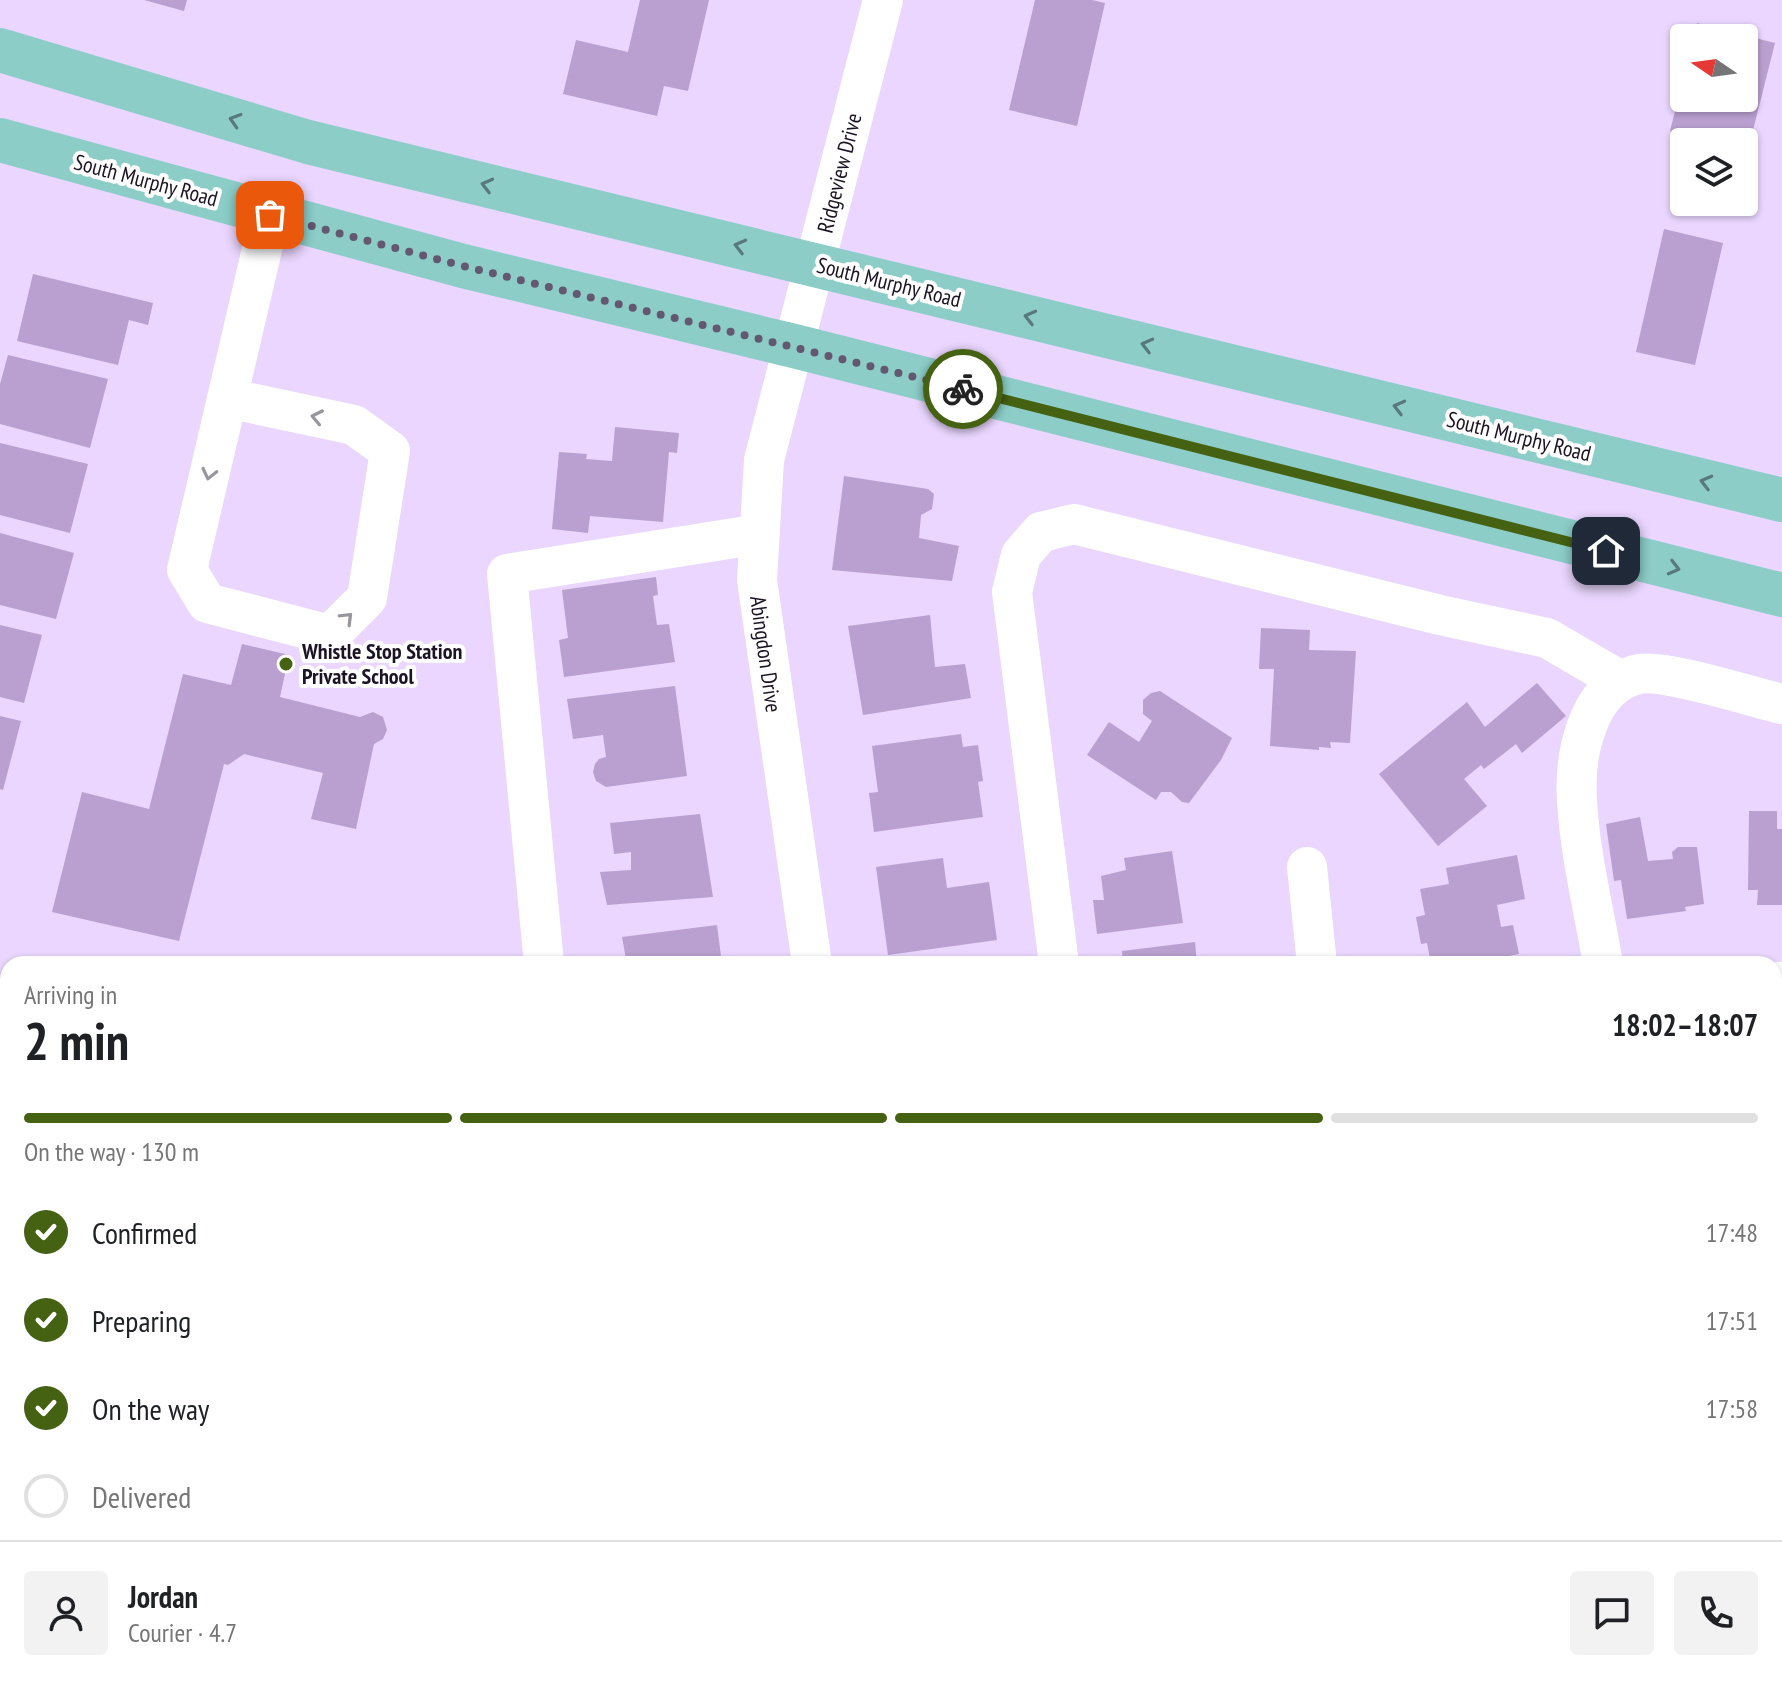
<!DOCTYPE html>
<html lang="en">
<head>
<meta charset="utf-8">
<style>
	body { margin:0; font-family:"PT Sans Narrow",sans-serif; background:#f2f2f2; color:#202124; height:100vh; display:flex; flex-direction:column; font-size:30px; white-space:nowrap }
	* { box-sizing:border-box; margin:0 }
	p { font-size:26px; color:#757577 }
	.icon { flex:none; width:44px; height:44px; fill:none; stroke:currentColor; stroke-width:2; stroke-linecap:round; stroke-linejoin:round }
	.map { position:relative; flex:1; overflow:hidden }
	.panel { position:absolute; left:0px; top:956px; width:1782px; height:744px; display:flex; flex-direction:column; background:#fff; border-radius:24px 24px 0 0; box-shadow:0 2px 6px #0004 }
	.panel>* { flex:none }
	.needle { width:52px; rotate:283deg }
	.buttons { position:absolute; left:1670px; top:24px; display:grid; gap:16px }
	.buttons a { display:grid; place-items:center; width:88px; height:88px; border-radius:8px; background:#fff; box-shadow:0 2px 6px #0004; font-size:40px }
	.pin { position:absolute; display:grid; place-items:center; width:68px; height:68px; color:#fff; margin:-34px; border-radius:16px; box-shadow:0 4px 12px #0006 }
	.courier { position:absolute; display:grid; place-items:center; width:80px; height:80px; margin:-40px; border:6px solid #456112; border-radius:50%; background:#fff; color:#222; box-shadow:0 2px 10px #0007 }
	.headline em { font-style:normal; font-weight:700 }
	.headline div { display:flex; flex-direction:column-reverse }
	.headline { display:flex; align-items:center; justify-content:space-between; height:136px; padding:0 24px }
	h1 { font-size:52px; font-weight:700; line-height:60px }
	.bar { display:grid; grid-template-columns:repeat(4,1fr); gap:12px 8px; align-content:center; height:96px; padding:0 24px }
	.bar i { height:10px; border-radius:6px; background:#e0e0e0 }
	.bar .active { background:#456112 }
	.bar p { grid-column:span 4 }
	.line { display:flex; align-items:center; gap:20px; padding:0 24px; border-top:2px solid #e0e0e0 }
	.line div { flex:1 }
	.round { display:grid; place-items:center; flex:none; width:84px; height:84px; border-radius:8px; background:#f2f2f2 }
	ol { padding:0 24px; list-style:none }
	li { display:flex; align-items:center; gap:24px; height:88px }
	li p { margin-inline-start:auto }
	li .icon { padding:8px; border-radius:50%; background:#456112; color:#fff; stroke-width:4 }
	li:last-child { color:#757577 }
	li i { width:44px; height:44px; border:4px solid #e0e0e0; border-radius:50% }
	.map>svg:first-child { display:block }
	.building { fill:#b9a0d0 }
	.lines { fill:none; stroke-linecap:round; stroke-linejoin:round }
	.minor { stroke:#fff; stroke-width:40 }
	.major { stroke:#8ccdc8; stroke-width:44 }
	.oneway { stroke:#5a797e }
	.oneway2 { stroke:#99959c }
	.done { stroke:#645770; stroke-width:8; stroke-dasharray:0 14.4 }
	.route { stroke:#456112; stroke-width:10 }
	.poi-dot { fill:#456112; stroke:#fff; stroke-width:3 }
	.labels { text-anchor:middle; stroke-width:8; stroke-linejoin:round; paint-order:stroke }
	.street-label { font-size:22px; fill:#1c1324; stroke:#fff }
	.poi-label { font-size:22px; font-weight:bold; fill:#1c1324; stroke:#fff; text-anchor:start }
</style>
</head>
<body>
<div class="map">
<svg width="1782" height="1700" viewBox="0 0 1782 1700">
	<rect width="100%" height="100%" fill="#ead6fe"/>
	<!-- building -->
	<path class="building" d="M144 0H187L184 11Z
		M640 0H709L688 91 664 86 657 116 563 94 576 40 628 52Z
		M1035 0H1092L1105 3 1077 126 1009 110Z
		M1697 23 1775 43 1745 162 1744 142H1699L1700 138 1670 131 1683 79 1684 98H1744V38H1693Z
		M1664 229 1723 243 1695 365 1636 352Z
		M33 274 153 303 148 325 129 320 118 365 17 341Z
		M8 355 108 379 90 448 0 424V384Z
		M615 427 679 433 677 453 669 452 663 522 590 516 588 533 552 529 559 452 587 454 586 459 612 461Z
		M0 443 88 464 70 533 0 515Z
		M844 476 928 489 934 494 932 509 921 515 919 538 959 546 952 581 832 570Z
		M0 533 74 553 56 619 0 605Z
		M656 577 658 595 653 596 657 625 669 624 675 662 564 677 559 640 568 638 562 590Z
		M930 615 935 667 965 664 971 698 863 715 848 626Z
		M0 625 42 635 24 703 0 697Z
		M1261 628 1310 630 1309 650 1356 651 1350 743 1330 742 1331 748 1319 747V750L1270 746 1274 669H1259Z
		M242 644 289 655 280 697 360 717 373 712 383 717 387 730 383 739 374 744 356 829 311 819 323 773 244 754 228 765 224 764 179 941 52 912 82 792 149 809 183 674 231 685Z
		M1537 683 1566 716 1522 753 1516 744 1484 769 1481 765 1464 779 1487 806 1438 846 1379 774 1467 702 1485 727Z
		M675 686 687 776 606 787 596 781 593 772 595 764 599 759 606 757 603 735 573 739 567 699Z
		M1160 691 1232 738 1221 760 1189 803 1182 802 1171 792H1161L1156 800 1087 755 1109 722 1139 742 1152 721 1143 714V700L1151 693Z
		M0 716 21 721 3 790 0 789Z
		M961 734 963 747 978 745 983 781 978 782 983 817 874 832 869 793 878 792 872 746Z
		M1749 811H1777V829H1782V905H1757L1758 890H1748Z
		M700 814 713 897 607 905 600 872 631 870V852L614 854 610 823Z
		M1640 817 1648 861 1673 859 1672 852 1678 847H1697L1704 904 1685 907 1686 911 1627 919 1621 880 1614 881 1606 824Z
		M1172 851 1183 923 1097 934 1093 900H1104L1101 876 1126 870 1124 858Z
		M1517 855 1525 899 1497 905 1501 927 1513 925 1519 954 1467 964H1431L1427 943 1421 944 1416 917 1425 915 1420 889 1449 884 1446 868Z
		M943 858 947 888 989 882 997 940 888 955 876 867Z
		M717 925 722 964H634V956L626 959 622 937Z
		M1195 942 1197 964H1123L1122 951Z
		M1774 1103H1782V1187L1774 1188Z
		M0 1362 8 1364V1414L0 1411Z
		M1774 1575 1777 1582 1782 1581V1674L1774 1661Z
		M0 1609 8 1610V1647L0 1646Z
		M6 1692H21L60 1696 59 1700H5Z
		M1257 1692H1336L1337 1700H1248L1247 1693Z
		M1361 1692H1436L1438 1700H1363Z
		M1479 1692H1566L1567 1700H1480Z
		M1608 1692H1648V1694L1635 1696 1636 1700H1609Z
		M1656 1692H1690L1692 1700H1657Z"/>
	<g class="lines">
		<!-- minor -->
		<path class="minor" d="M227 398 354 425 390 451 367 598 330 635 207 603 187 570 270 215
			M1307 867 1317 964
			M544 964 507 574 760 534
			M812 964 757 580 764 460 883 0
			M1059 964 1012 592 1021 555 1041 532 1074 524 1440 615 1547 638 1619 680
			M1603 964C1594 910 1580 855 1577 801 1574 756 1587 685 1639 674 1665 669 1752 697 1782 704
			M1774 982H1782
			M0 1074 8 1075
			M1774 1243H1782
			M1774 1493H1782
			M639 1692 640 1700
			M194 1700 195 1692"/>
		<!-- major -->
		<path class="major" d="M0 50 308 142 1782 500
			M0 140 463 266 794 346 1782 595"/>
	</g>
	<!-- one-way arrows -->
	<defs><path id="oneway-chevron" d="M-2-3.5L2.5 0L-2 3.5" fill="none" stroke-width="1.6" stroke-linecap="round" stroke-linejoin="round" transform="scale(2)"/></defs>
	<g class="oneway">
		<use href="#oneway-chevron" transform="translate(235 120) rotate(-163)"/>
		<use href="#oneway-chevron" transform="translate(487 185) rotate(-166)"/>
		<use href="#oneway-chevron" transform="translate(740 246) rotate(-166)"/>
		<use href="#oneway-chevron" transform="translate(1030 317) rotate(-166)"/>
		<use href="#oneway-chevron" transform="translate(1147 345) rotate(-166)"/>
		<use href="#oneway-chevron" transform="translate(1399 407) rotate(-166)"/>
		<use href="#oneway-chevron" transform="translate(1706 482) rotate(-166)"/>
		<use href="#oneway-chevron" transform="translate(1674 568) rotate(14)"/>
	</g>
	<g class="oneway2">
		<use href="#oneway-chevron" transform="translate(317 417) rotate(-168)"/>
		<use href="#oneway-chevron" transform="translate(209 474) rotate(103)"/>
		<use href="#oneway-chevron" transform="translate(347 618) rotate(-45)"/>
	</g>
	<g class="lines">
		<!-- done -->
		<path class="done" d="M270 215 463 266 963 389"/>
		<!-- route -->
		<path class="route" d="M963 389 1606 551"/>
	</g>
	<!-- markers -->
	<circle class="poi-dot" cx="286" cy="664" r="8"/>
	<g class="labels">
		<!-- street labels -->
		<g class="street-label">
			<text transform="translate(839 173) rotate(-76)" y="8">Ridgeview Drive</text>
			<text transform="translate(146 180) rotate(15)" y="8">South Murphy Road</text>
			<text transform="translate(889 282) rotate(14)" y="8">South Murphy Road</text>
			<text transform="translate(1519 436) rotate(14)" y="8">South Murphy Road</text>
			<text transform="translate(766 654) rotate(82)" y="8">Abingdon Drive</text>
		</g>
		<!-- poi labels -->
		<g class="poi-label">
			<text x="302" y="659">Whistle Stop Station<tspan x="302" dy="25">Private School</tspan></text>
		</g>
	</g>
</svg>
<div class="buttons">
<a><svg class="needle" viewBox="-14 -14 28 28"><path d="M0-13l5 13h-10z" fill="#e53935"/><path d="M0 13l5-13h-10z" fill="#757577"/></svg></a>
<a><svg class="icon" aria-label="layers" viewBox="0 0 24 24"><path d="M12 4l9 5-9 5-9-5zM3 14l9 5 9-5"/></svg></a>
</div>
<div class="pin" style="left:270px;top:215px;background:#ea580c"><svg class="icon" aria-label="bag" viewBox="0 0 24 24"><path d="M5 8h14l-1 12H6zM9 8a3 3 0 0 1 6 0"/></svg></div>
<div class="pin" style="left:1606px;top:551px;background:#1f2937"><svg class="icon" aria-label="home" viewBox="0 0 24 24"><path d="M3 11l9-7 9 7M6 9v11h12V9"/></svg></div>
<div class="courier" style="left:963px;top:389px"><svg class="icon" aria-label="bike" viewBox="0 0 24 24"><circle cx="6" cy="16" r="4"/><circle cx="18" cy="16" r="4"/><path d="M6 16l4-8h5l3 8M10 8l3 8H6M13 5h3"/></svg></div>
<section class="panel">
<div class="headline"><div><h1>2 min</h1><p>Arriving in</p></div><em>18:02–18:07</em></div>
<div class="bar"><i class="active"></i><i class="active"></i><i class="active"></i><i></i><p>On the way · 130 m</p></div>
<ol>
<li><svg class="icon" aria-label="check" viewBox="0 0 24 24"><path d="M5 12l5 5 9-10"/></svg>Confirmed<p>17:48</p></li>
<li><svg class="icon" aria-label="check" viewBox="0 0 24 24"><path d="M5 12l5 5 9-10"/></svg>Preparing<p>17:51</p></li>
<li><svg class="icon" aria-label="check" viewBox="0 0 24 24"><path d="M5 12l5 5 9-10"/></svg>On the way<p>17:58</p></li>
<li><i></i>Delivered</li>
</ol>
<div class="line" style="height:144px"><a class="round"><svg class="icon" aria-label="person" viewBox="0 0 24 24"><circle cx="12" cy="8" r="4"/><path d="M4 21q1-7 8-7t8 7"/></svg></a><div><b>Jordan</b><p>Courier · 4.7</p></div><a class="round"><svg class="icon" aria-label="chat" viewBox="0 0 24 24"><path d="M4 5h16v11H9l-5 4z"/></svg></a><a class="round"><svg class="icon" aria-label="phone" viewBox="0 0 24 24"><path d="M5 4h4l2 5-3 2q2 4 5 5l2-3 5 2v4C11 20 4 13 5 4z"/></svg></a></div>
</section>
</div>
</body>
</html>
